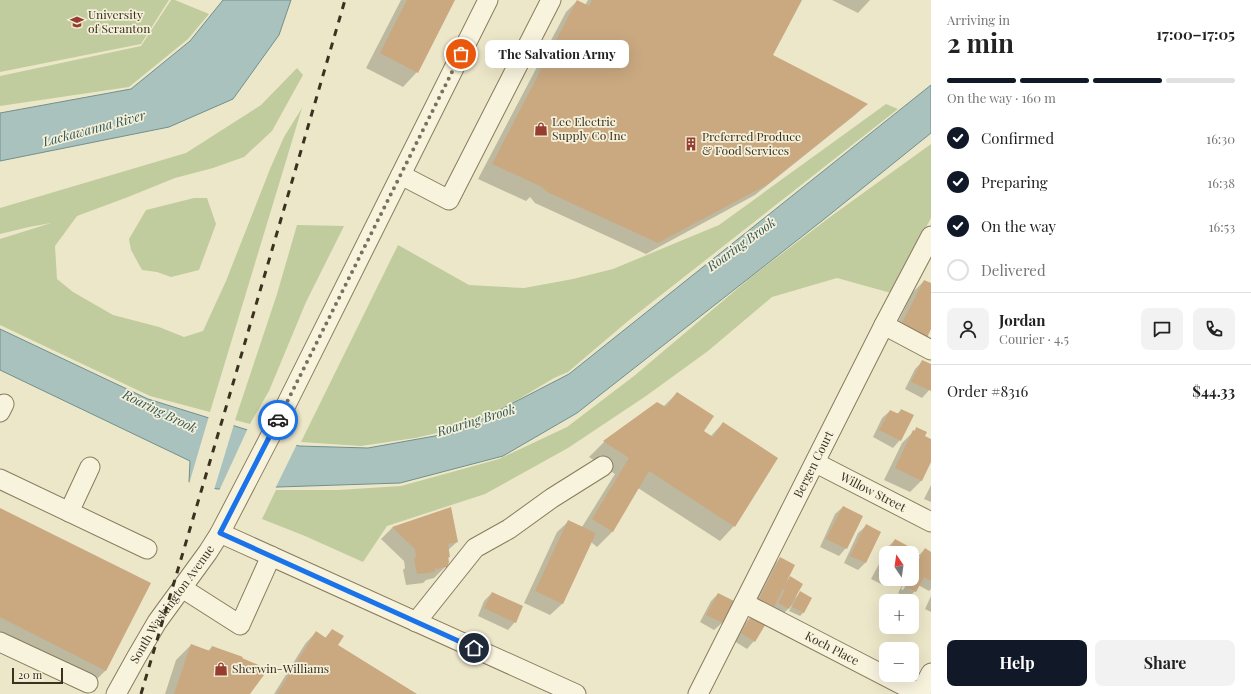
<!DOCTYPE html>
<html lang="en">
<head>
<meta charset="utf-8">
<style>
	body { margin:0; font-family:"Playfair Display",serif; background:#f2f2f2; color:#222; height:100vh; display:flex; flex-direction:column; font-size:15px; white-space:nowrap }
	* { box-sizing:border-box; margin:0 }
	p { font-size:13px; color:#767676 }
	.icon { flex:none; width:22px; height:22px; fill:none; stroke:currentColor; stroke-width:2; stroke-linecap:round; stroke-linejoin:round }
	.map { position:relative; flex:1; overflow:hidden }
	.side { display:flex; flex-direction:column; background:#fff; width:320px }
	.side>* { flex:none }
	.needle { width:26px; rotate:347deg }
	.fabs { position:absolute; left:879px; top:546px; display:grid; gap:8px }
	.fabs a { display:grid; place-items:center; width:40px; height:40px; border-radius:8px; background:#fff; box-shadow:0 4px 16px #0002; font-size:20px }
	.scale { position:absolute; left:12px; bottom:10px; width:51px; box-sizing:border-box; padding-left:4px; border:2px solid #3a3121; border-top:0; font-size:11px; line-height:14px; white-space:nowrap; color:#3a3121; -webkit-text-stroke:3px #f5f0d9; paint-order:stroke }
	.pin { position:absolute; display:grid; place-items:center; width:34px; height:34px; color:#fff; margin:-17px; border:2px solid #fff; border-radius:50%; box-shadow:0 1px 4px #0007 }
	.courier { position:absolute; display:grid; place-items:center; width:40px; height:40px; margin:-20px; border:3px solid #1a73e8; border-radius:50%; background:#fff; color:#222; box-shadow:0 1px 5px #0007 }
	.bubble { position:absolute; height:28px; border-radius:8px; background:#fff; box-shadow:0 4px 16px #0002; font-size:13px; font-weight:700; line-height:28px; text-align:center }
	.headline em { font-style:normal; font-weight:700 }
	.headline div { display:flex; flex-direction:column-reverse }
	.headline { display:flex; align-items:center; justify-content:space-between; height:68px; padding:0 16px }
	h1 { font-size:26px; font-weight:700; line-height:30px }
	.bar { display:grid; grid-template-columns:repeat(4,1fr); gap:6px 4px; align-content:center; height:48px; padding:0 16px }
	.bar i { height:5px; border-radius:3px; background:#e0e0e0 }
	.bar .current { background:#111827 }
	.bar p { grid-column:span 4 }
	.line { display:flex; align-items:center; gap:10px; padding:0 16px; border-top:1px solid #e0e0e0 }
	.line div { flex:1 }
	.round { display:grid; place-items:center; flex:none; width:42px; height:42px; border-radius:8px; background:#f2f2f2 }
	ol { padding:0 16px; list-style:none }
	li { display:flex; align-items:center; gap:12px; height:44px }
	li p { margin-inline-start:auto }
	li .icon { padding:4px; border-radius:50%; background:#111827; color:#fff; stroke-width:4 }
	li:last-child { color:#767676 }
	li i { width:22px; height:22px; border:2px solid #e0e0e0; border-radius:50% }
	.cta { display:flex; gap:8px; margin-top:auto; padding:8px 16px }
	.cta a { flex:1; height:46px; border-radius:8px; background:#111827; color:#fff; font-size:16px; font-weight:700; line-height:46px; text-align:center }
	.cta a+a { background:#f2f2f2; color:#222 }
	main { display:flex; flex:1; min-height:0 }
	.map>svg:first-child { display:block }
	.green { fill:#c0cc9d }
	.water { fill:#aac2be; stroke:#70908d }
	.pier { fill:#ede7c9 }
	.shadow { fill:#0003 }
	.building { fill:#caa981 }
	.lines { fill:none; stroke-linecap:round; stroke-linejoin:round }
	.minor-casing { stroke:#897b5e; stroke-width:21 }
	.minor { stroke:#f8f3dd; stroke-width:19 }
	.rail { stroke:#3a3121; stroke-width:3; stroke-dasharray:7 7; stroke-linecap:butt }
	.done { stroke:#79715c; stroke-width:4; stroke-dasharray:0 7.2 }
	.route { stroke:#1a73e8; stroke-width:5 }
	.labels { text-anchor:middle; stroke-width:3.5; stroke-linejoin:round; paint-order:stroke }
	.poi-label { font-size:12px; fill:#3a3121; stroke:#f5f0d9; text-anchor:start }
	.street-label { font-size:12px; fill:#3a3121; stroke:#f5f0d9 }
	.water-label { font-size:13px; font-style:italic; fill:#315759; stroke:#f5f0d9 }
</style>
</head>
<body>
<main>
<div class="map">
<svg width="931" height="694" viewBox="0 0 931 694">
	<rect width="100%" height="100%" fill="#ede7c9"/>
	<!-- green -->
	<path class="green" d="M0 0H169L141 44 0 72Z
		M171 0H175L209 14 188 39 129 87 0 106V76L141 46Z
		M297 68 303 75 272 131 244 157 213 168 175 178 128 197 77 216 55 246 57 279 73 292 113 315 159 327 184 337 203 331 226 281 270 169 284 137 302 108 210 412 150 396 0 325V239L51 223 29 227 0 234V208L186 153 261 105Z
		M886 104 898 109 628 321 568 372 554 378 509 405 455 429 415 438 361 446 301 442 398 245 469 285 524 288 573 279 613 269 719 225Z
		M931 144V218L891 293 837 278 772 297 708 351 646 396 568 448 485 494 387 526 363 562 305 536 262 519 276 490H338L401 486 499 459 567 427 634 376 750 278 830 217Z
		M194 198H207L216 224 199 270 171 277 157 272 142 270 131 250 129 239 146 210Z
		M297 225 344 226 306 302 269 391 250 424 235 420 277 294Z"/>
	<!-- water -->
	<path class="water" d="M223 0H291L279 35 233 99 169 127 0 161V113L131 89 190 41Z
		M931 85V133L823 220 577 413 503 456 400 483 217 489 189 482 190 461 0 370V329L148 399 299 446 368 448 457 432 569 374Z"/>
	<!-- pier -->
	<path class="pier" d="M209 416 234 424 214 490 189 484Z
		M248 428 297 444 275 489 219 491Z"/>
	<!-- shadow -->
	<path class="shadow" d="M401 0H454L417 72 403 87 366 68Z
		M588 0H800L772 56 866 104 855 115 755 195 646 254 535 203 530 197 526 201 478 179 566 12 577 1 585 5Z
		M832 0H870L858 13Z
		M924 281 931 285V327L890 338 913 292Z
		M923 361 931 365V388L922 398 905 389 915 369Z
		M677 393 702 432 710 437 723 423 734 526 720 541 638 488 612 532 597 547 591 542 562 604 550 615 524 603 557 532 569 521 582 527 615 474 589 457 604 442 657 403 663 407Z
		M901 410 900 440 893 448 873 437 882 418 890 411 897 414Z
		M916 429 923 437 931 440V460L921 481 910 492 884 480 902 443Z
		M931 485V502L924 499Z
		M843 507 846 548 839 556 820 547 835 514Z
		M451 508 457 542 448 550 449 557 446 566 434 578 426 580 423 583 406 585 403 570 405 568 404 561 381 539 392 528Z
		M0 509 106 670 94 682 0 634Z
		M866 526 865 563 858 570 844 563 858 533Z
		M895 540 918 553 914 560 925 549 931 553V589L929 591 918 585 915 591 908 598 898 593 905 579H907L901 589 903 590 909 579H912V573L921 557H919L912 569V553H886V579H889L883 585 871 579 888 547Z
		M780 558 785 583 790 578 794 599 800 593 811 598 803 613 800 616 789 611 792 605 781 616 752 609 773 566Z
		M492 593 515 622 508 630 478 616 484 601Z
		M718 594 733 602 722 623 714 630 700 622 711 601Z
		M931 596V612L925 609Z
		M753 614 754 641 747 649 734 641 746 622Z
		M332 630 337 645 414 694H274L305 644 316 632 325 638Z
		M191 645 208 651 212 647 249 694H165L176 660Z"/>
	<!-- building -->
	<path class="building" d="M407 0H455L418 73 380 53Z
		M577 0 589 6 592 0H802L773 55 868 104 768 184 658 243 547 192 542 187 492 164Z
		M924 280 931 283V329L926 340 900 327Z
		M922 360 931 364V391L911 382Z
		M677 392 714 416 704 431 713 437 723 422 778 458 735 527 649 471 613 532 592 519 629 458 603 441 657 402 666 407Z
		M901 409 914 415 901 441 879 430 890 410 899 414Z
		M916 427 927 432 925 436 931 439V462L922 481 895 468 913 430 915 431Z
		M843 506 863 516 847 549 826 539Z
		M451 507 458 542 448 544 450 557H448L449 562 447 567 435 569V572L417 574 414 558 416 557 415 549 392 527Z
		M0 508 151 583 106 671 0 617Z
		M568 520 596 533 563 604 535 591Z
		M866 524 881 532 866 563 850 556Z
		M895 539 919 552 912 565V553H887Z
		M925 548 931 552V581L924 577 916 592 904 585 908 579H912V571Z
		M886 556V575L878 571Z
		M780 557 795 565 784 587 790 576 803 584 789 609 778 603 785 590 783 589 773 609 758 601Z
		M800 591 812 598 804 613 792 607Z
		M492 592 523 606 516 623 484 608Z
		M718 593 734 601 723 623 706 615Z
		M753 613 767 622 755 642 741 633Z
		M332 629 344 636 338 645 417 694H277L316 631 326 638Z
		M191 644 210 651 212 646 243 657 242 658 261 666 259 673 264 675 250 694H174Z"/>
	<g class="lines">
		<!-- minor casing -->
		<g class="minor-casing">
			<g id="minor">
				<path d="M401 175 449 200 551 0"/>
				<path d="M884 325 931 350"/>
				<path d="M0 412 4 404"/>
				<path id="s1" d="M816 463 931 522"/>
				<path d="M0 479 147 549"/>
				<path d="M69 512 90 467"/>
				<path d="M220 533 576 694"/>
				<path d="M182 588 240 625 271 556"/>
				<path id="s2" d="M744 603 920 694"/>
				<path d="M416 622 475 548 509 529 552 498 603 466"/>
				<path d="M0 642 88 683"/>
				<path id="s3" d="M116 694 136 658 157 622 208 552 220 533 274 429 488 0"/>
				<path id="s4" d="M698 694 884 325 931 236"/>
				<path d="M920 694 931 673"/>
			</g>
		</g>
		<!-- minor -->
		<use href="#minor" class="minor"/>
		<!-- rail -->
		<path class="rail" d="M141 694 227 404 345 0"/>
	</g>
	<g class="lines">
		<!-- done -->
		<path class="done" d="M278 420 461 54"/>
		<!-- route -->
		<path class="route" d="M278 420 220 533 474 648"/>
	</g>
	<!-- icons -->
	<defs>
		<g id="university-bare" transform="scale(1.08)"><path d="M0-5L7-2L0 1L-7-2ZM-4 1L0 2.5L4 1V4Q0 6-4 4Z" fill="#963d30" stroke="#f5f0d9" stroke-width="2.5" paint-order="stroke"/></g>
		<g id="shop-bare" transform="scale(1.08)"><path d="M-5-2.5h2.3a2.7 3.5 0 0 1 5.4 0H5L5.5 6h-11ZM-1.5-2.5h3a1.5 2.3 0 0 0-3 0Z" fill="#963d30" stroke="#f5f0d9" stroke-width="2.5" paint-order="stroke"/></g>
		<g id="building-bare" transform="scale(1.08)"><path d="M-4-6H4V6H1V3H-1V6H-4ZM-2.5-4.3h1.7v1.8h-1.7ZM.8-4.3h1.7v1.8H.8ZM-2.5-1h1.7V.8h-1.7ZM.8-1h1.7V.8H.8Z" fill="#963d30" stroke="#f5f0d9" stroke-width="2.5" paint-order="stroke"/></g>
	</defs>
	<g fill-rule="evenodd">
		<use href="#university-bare" x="77" y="22"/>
		<use href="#shop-bare" x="541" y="129"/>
		<use href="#building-bare" x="691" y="144"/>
		<use href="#shop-bare" x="221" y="669"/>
	</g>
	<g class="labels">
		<!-- poi labels -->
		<g class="poi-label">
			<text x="88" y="19">University<tspan x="88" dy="14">of Scranton</tspan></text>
			<text x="552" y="126">Lee Electric<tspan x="552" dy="14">Supply Co Inc</tspan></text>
			<text x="702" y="141">Preferred Produce<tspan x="702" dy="14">&amp; Food Services</tspan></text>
			<text x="232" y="673">Sherwin-Williams</text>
		</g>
		<!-- street labels -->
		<g class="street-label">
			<text dy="4" stroke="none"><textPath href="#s4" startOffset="257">Bergen Court</textPath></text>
			<text dy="4" stroke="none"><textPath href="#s1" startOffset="64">Willow Street</textPath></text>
			<text dy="4" stroke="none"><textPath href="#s3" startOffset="106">South Washington Avenue</textPath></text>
			<text dy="4" stroke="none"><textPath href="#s2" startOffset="99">Koch Place</textPath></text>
		</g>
		<!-- water labels -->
		<g class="water-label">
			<text transform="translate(94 128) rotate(-15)" y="5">Lackawanna River</text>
			<text transform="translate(741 244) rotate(-36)" y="5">Roaring Brook</text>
			<text transform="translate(160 411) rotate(26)" y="5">Roaring Brook</text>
			<text transform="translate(476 420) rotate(-17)" y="5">Roaring Brook</text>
		</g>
	</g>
</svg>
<div class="fabs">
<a><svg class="needle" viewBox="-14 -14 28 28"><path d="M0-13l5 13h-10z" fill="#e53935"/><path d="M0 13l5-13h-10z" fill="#767676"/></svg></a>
<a>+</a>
<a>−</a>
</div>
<div class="scale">20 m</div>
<div class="pin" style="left:461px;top:54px;background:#ea580c"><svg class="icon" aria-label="bag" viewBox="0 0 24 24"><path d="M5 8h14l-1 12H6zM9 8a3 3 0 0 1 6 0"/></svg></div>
<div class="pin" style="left:474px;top:648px;background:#1f2937"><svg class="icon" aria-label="home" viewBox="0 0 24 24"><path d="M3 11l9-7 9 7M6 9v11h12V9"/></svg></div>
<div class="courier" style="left:278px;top:420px"><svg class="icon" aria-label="car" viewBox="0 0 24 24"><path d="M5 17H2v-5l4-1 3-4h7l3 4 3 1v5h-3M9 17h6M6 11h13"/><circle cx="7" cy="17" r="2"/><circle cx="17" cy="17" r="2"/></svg></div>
<div class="bubble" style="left:485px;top:40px;width:144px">The Salvation Army</div>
</div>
<section class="side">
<div class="headline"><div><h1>2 min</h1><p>Arriving in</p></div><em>17:00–17:05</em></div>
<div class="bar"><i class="current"></i><i class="current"></i><i class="current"></i><i></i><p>On the way · 160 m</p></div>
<ol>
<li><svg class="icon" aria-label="check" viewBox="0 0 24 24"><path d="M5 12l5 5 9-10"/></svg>Confirmed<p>16:30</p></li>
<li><svg class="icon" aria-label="check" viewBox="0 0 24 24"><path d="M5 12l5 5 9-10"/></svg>Preparing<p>16:38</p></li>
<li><svg class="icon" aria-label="check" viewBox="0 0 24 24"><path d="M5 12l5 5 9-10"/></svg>On the way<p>16:53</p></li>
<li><i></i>Delivered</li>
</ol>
<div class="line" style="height:72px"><a class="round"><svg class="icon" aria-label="person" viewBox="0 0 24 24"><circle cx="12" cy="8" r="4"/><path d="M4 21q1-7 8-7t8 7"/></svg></a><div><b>Jordan</b><p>Courier · 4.5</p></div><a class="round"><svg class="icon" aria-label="chat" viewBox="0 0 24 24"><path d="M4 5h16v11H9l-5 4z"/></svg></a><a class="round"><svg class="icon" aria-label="phone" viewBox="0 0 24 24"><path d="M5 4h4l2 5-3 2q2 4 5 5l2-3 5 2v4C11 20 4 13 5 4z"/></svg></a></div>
<div class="line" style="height:52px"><div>Order #8316</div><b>$44.33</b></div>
<div class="cta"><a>Help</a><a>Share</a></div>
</section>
</main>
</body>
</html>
